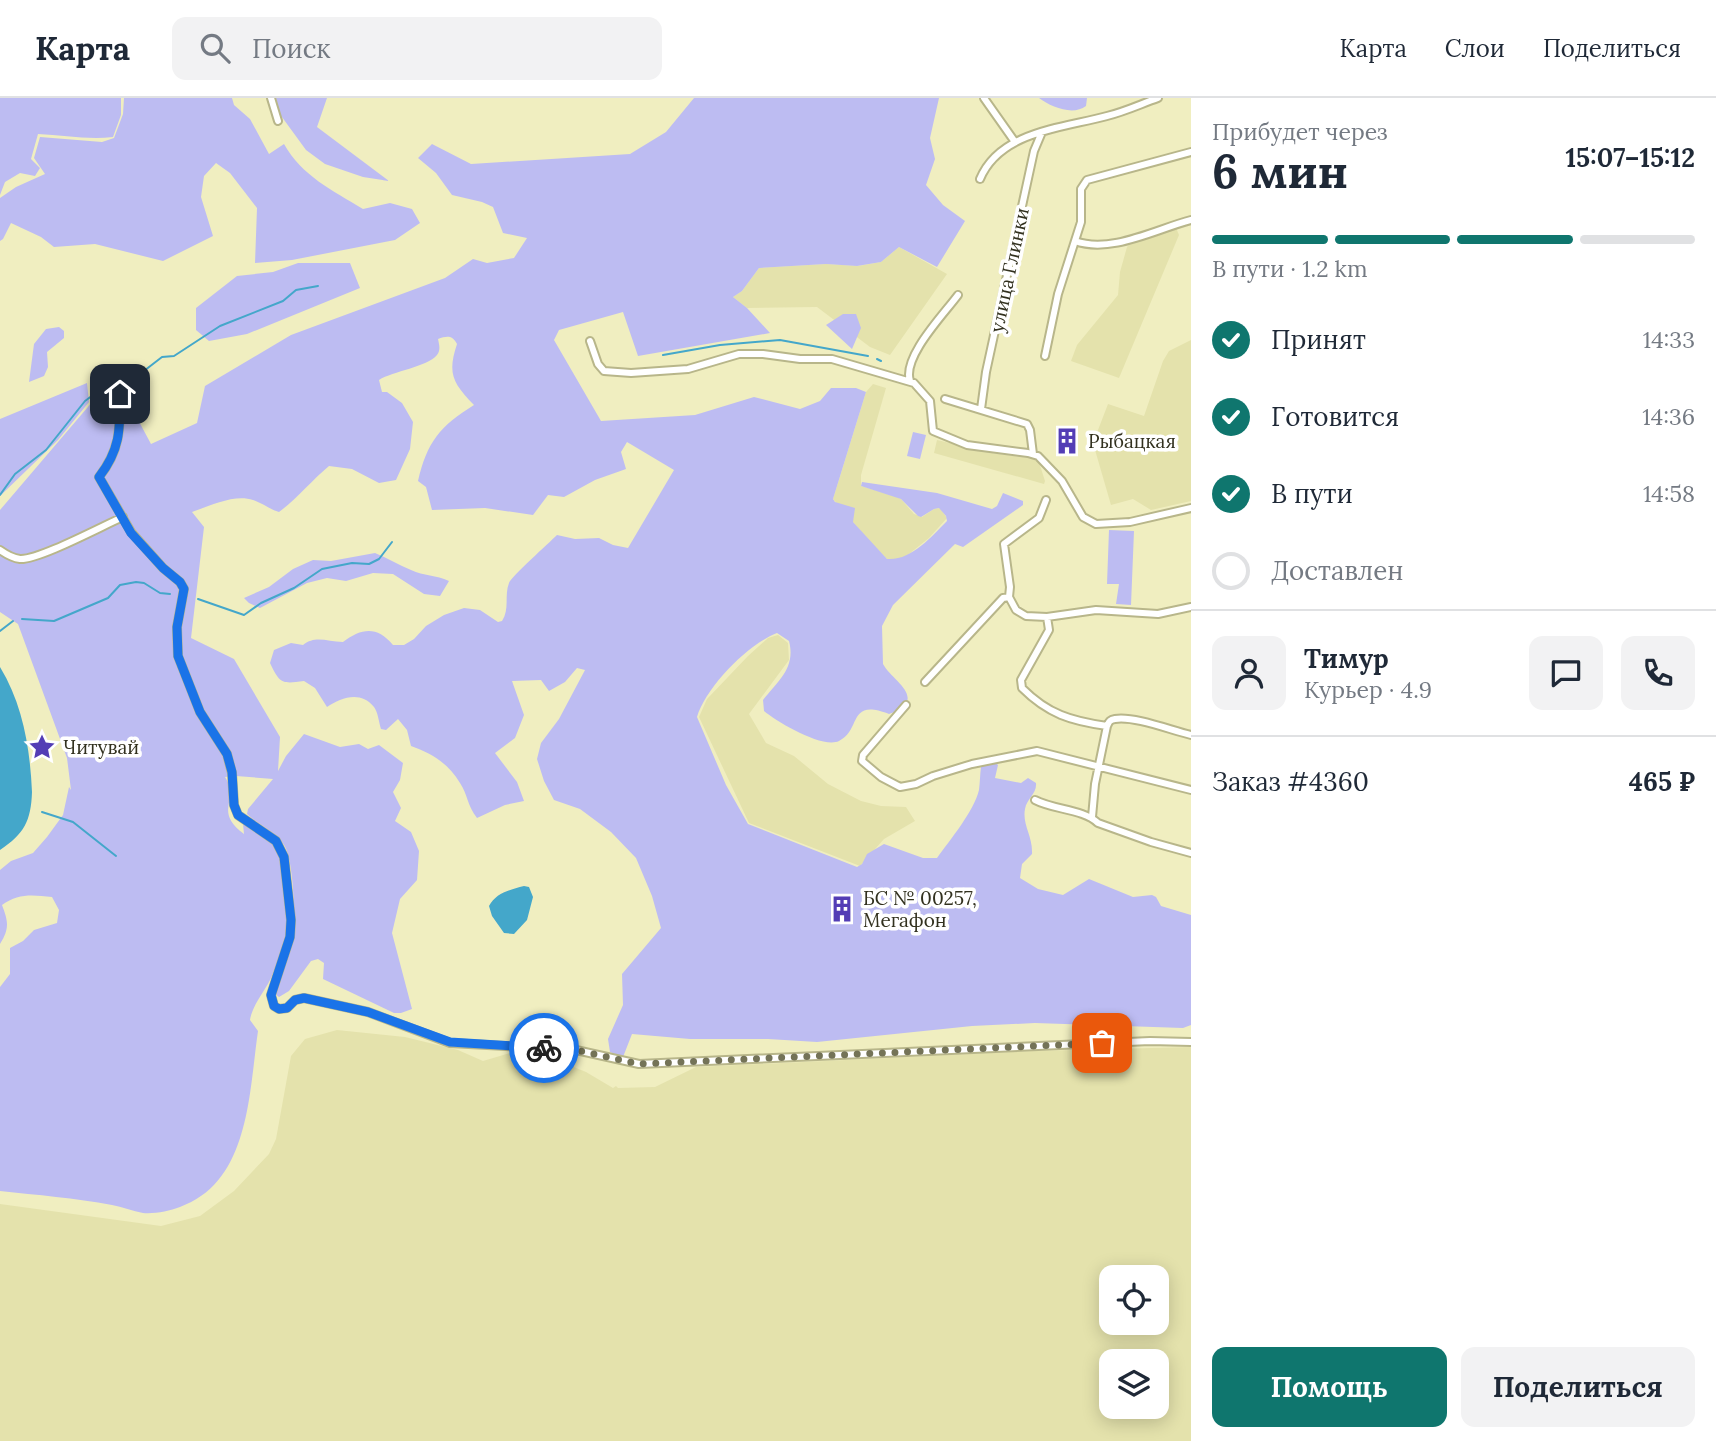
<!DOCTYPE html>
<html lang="ru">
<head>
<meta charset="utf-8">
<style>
	body { margin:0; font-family:Lora,serif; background:#f2f2f3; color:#1f2937; height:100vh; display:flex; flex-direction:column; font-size:26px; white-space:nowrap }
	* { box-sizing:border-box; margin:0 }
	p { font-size:23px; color:#747a83 }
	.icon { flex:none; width:38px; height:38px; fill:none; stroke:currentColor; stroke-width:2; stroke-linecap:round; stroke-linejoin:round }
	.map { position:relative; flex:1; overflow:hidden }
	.details { display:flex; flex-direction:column; background:#fff; width:525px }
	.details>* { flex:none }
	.buttons { position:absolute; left:1099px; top:1167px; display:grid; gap:14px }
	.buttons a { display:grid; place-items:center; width:70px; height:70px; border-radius:14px; background:#fff; box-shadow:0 4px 18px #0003; font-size:35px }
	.pin { position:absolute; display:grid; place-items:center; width:60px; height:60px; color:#fff; margin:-30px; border-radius:14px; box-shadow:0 4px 10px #0006 }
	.courier { position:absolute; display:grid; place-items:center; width:70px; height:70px; margin:-35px; border:5px solid #1a73e8; border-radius:50%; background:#fff; color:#222; box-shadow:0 2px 9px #0007 }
	.overview em { font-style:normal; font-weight:800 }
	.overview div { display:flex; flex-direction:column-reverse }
	.overview { display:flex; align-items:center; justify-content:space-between; height:119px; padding:0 21px }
	h1 { font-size:46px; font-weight:800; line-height:52px }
	.bar { display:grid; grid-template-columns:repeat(4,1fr); gap:10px 7px; align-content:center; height:84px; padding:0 21px }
	.bar i { height:9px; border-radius:5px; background:#e0e1e3 }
	.bar .selected { background:#0f766e }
	.bar p { grid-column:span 4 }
	.line { display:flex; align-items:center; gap:18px; padding:0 21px; border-top:2px solid #e0e1e3 }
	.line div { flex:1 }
	.round { display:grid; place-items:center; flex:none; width:74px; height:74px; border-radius:14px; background:#f2f2f3 }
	ol { padding:0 21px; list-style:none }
	li { display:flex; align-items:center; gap:21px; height:77px }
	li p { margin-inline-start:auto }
	li .icon { padding:7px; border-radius:50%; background:#0f766e; color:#fff; stroke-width:4 }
	li:last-child { color:#747a83 }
	li i { width:38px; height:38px; border:4px solid #e0e1e3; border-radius:50% }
	.action { display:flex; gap:14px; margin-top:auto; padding:14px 21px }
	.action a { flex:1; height:80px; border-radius:14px; background:#0f766e; color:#fff; font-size:28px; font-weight:800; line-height:80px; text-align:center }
	.action a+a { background:#f2f2f3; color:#1f2937 }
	header { display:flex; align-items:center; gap:42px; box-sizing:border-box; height:98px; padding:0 35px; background:#fff; border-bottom:2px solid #e0e1e3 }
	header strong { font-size:33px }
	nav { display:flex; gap:38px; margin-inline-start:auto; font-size:24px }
	.search { width:490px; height:63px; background:#f2f2f3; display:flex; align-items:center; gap:18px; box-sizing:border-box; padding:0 24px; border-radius:14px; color:#747a83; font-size:26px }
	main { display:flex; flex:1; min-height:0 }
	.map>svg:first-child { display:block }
	.built { fill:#e4e2ac; fill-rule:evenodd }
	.green { fill:#bdbcf2 }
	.water { fill:#44a7ca }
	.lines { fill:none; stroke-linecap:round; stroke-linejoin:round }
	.stream { stroke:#44a7ca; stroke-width:2 }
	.street-casing { stroke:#b8b68a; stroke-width:10 }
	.street { stroke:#fff; stroke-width:6 }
	.done { stroke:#747357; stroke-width:7; stroke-dasharray:0 12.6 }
	.route { stroke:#1a73e8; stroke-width:9 }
	.labels { text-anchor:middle; stroke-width:7; stroke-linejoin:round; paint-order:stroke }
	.street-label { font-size:19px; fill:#32311f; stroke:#fff }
	.poi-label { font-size:19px; fill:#32311f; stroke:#fff; text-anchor:start }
</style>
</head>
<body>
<header>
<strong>Карта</strong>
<div class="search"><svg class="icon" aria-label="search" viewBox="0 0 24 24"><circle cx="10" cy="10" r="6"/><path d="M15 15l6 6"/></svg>Поиск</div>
<nav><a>Карта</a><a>Слои</a><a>Поделиться</a></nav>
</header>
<main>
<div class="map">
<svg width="1191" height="1343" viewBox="0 0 1191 1343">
	<rect width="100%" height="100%" fill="#f0eec0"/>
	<!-- built -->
	<path class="built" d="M1174 125 1179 137 1119 280 1071 263 1077 247 1118 197 1120 174 1127 149 1139 136Z
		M899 149 947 176 890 257 870 249 817 209 747 210 733 199 742 193 759 170 826 166 858 168 881 164Z
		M1191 242V403L1151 412 1133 401 1111 407 1093 345 1108 306 1144 318 1163 263 1169 253Z
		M873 286 886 290 861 377V388L895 398 901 401 914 416 922 419 934 411 940 410 947 420 929 440 904 460 896 462 887 461 871 445 833 401 866 294Z
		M937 342 992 355 1038 361 1045 383 1044 386 934 355Z
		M778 537 788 545 789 562 749 616 766 645 794 658 828 686 861 703 881 708 906 709 915 723 884 741 860 768 749 725 699 619 707 601 748 558 768 540Z
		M337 932 405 939 458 952 483 963 523 951 539 955 586 974 613 990 616 988 618 990 655 989 696 969 1034 953 1191 949V1343H0V1106L161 1128 200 1118 234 1093 269 1056 276 1041 291 958 305 941ZM1111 1180H1157V1225H1111ZM1111 1264H1157V1309H1111Z"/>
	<!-- green -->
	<path class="green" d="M0 0H121V17L113 39C88 42 63 37 38 36L31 61 40 70 35 78 20 75 5 84 0 97Z
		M124 0H232L234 7 250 21 269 56 284 46C302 78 332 92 363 111L390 105 412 111 420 125 395 142 292 162 255 165 257 110 230 75 216 65 204 78 201 99 213 138 163 163 95 146 54 149 41 139 11 125 3 141 0 143V100L16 89 45 76 34 60 40 39 102 44 114 40 123 16Z
		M276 0H327L317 29 389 83 363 79 325 66 306 52 279 15Z
		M694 0H939L930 40 935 61 926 87 943 107 965 123 937 169 899 149 881 164 857 168 826 166 759 170 742 193 733 199 747 210 770 235 638 258 623 214 559 232 554 242 601 323 695 317 754 299 800 311 820 303 831 290H856L866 294 833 401 835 404 855 410 853 424 887 461C911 463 931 439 947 423L946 418 939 410 934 411 921 419 918 418 901 401 861 388 862 384 937 395 992 411 997 408 1003 395 1023 403V407L963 449 955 446 893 507 882 528 883 566C892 583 930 601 889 616 847 600 862 632 839 643 823 651 777 624 764 613L763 602C778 583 796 570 789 543L777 535C748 546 706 589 697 619L726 687 748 726 857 769 862 766 867 756 884 746 923 760H937C950 742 974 713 979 692 980 684 980 676 981 669L994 663 998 667 995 680 1021 685 1028 680 1036 685C1037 696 1027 700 1025 711 1022 727 1033 738 1032 756L1022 766 1020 780 1038 791 1063 797 1089 781 1133 799 1152 797 1156 799 1161 808 1191 817V927L1183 930 1035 925 972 928 817 944 768 941H690L632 936 623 959 610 954 608 941 623 907 622 876 661 830 652 798 636 760 611 734 580 711 554 702 544 683 537 661 541 645 559 621 585 572 577 570 565 584 549 593 541 582 512 583 524 617 515 640 495 655 517 684 524 703 505 707 477 720C467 707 468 697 460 685 448 665 431 655 411 648L407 632 398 621 386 632 381 631C379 625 378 614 374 609 360 592 341 600 327 609L315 590 304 583C282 586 280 586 270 565L274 552 291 545 303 547C316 537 327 544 343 544 362 530 377 528 393 547H404L414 541 426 528 444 517 464 510 480 512 498 524 502 523C510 511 504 498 509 485 511 479 549 445 557 437L575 441 599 440 613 447 628 450 674 372 627 344 621 354 626 371 595 382 564 399 548 397 533 417 485 410 432 412 426 389 418 383C427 344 440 328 474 307 453 285 447 276 457 246 452 237 447 238 438 241 439 246 441 252 437 257 427 269 393 273 379 282L382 294H387L402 305 413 324 410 351 396 382 379 385 352 371 329 368C312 382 298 400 279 414 269 411 262 405 253 402 234 396 210 408 192 414L204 429 191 540 234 561 280 639 278 673 286 658 304 636 340 649 359 646 368 651 379 647 403 665 400 682 393 694 401 710 395 723 411 734 419 753 417 782 400 801 392 835 412 911 401 915H394L323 881 324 865 318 861 311 863 289 893 279 899 275 896C277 878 288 862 292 844 296 826 294 762 284 747 275 733 258 727 247 716L248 711 273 681 236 678 225 679C241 702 212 712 244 736L243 726C255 730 270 739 277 751 288 768 289 823 285 842 282 854 276 867 272 878 266 892 252 907 250 922L258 933C249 994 250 1084 180 1109 169 1113 155 1116 143 1115 133 1113 122 1109 112 1107 75 1100 37 1097 0 1093V889L10 876V850L23 843 34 832 57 825 59 812 52 799C33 797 18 795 2 807 8 823 10 830 0 846V772L11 763 33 755 47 739 63 717 69 689 71 692 67 660 18 526 0 514V412L93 303 120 288 151 346 197 325 205 288 291 237 445 180 473 161 487 165 514 160 527 140 503 135 493 109 482 104 452 97 436 75 418 60 432 46 471 66 630 56 666 34Z
		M1039 0H1087L1086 8C1073 18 1051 9 1039 0Z
		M298 165H350L360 190 247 236 209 243 196 232V210L237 178 273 174Z
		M843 216H856L861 230 852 251 826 227Z
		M59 229 64 233V240L47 254 48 269 44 278 29 284 34 246 46 231Z
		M87 285 89 304 58 342 0 398V321Z
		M913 334 926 337 920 361 907 358Z
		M1109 432 1134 433 1131 507 1116 506 1119 486H1107Z
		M375 455C387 460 399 467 411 472 424 478 436 477 449 483L440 498 424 496 393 476 373 475 346 483 327 480 307 485 260 510 249 505 244 500 269 489 293 471 313 462 331 463Z"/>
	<!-- water -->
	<path class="water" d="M0 569C23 607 30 650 32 694 31 723 24 736 0 752Z
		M524 788 529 789 533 799 527 822 514 836 504 835 492 818 489 808C496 795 509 792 524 788Z"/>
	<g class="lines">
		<!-- stream -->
		<path class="stream" d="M663 257 720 247 780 242 868 258
			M877 261 881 263
			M0 397 15 376 46 352 85 303 97 294 140 276 162 259 174 258 220 228 283 203 296 192 318 188
			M198 501 244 517 261 505 294 490 322 471 352 465 369 466 379 461 392 444
			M22 521 54 523 108 500 120 487 136 484 144 485 160 495 170 496
			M0 533 13 523
			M42 714 73 724 116 758"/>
		<!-- street casing -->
		<g class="street-casing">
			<path id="street" d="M271 0 278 23
				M984 0 1015 44
				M980 81C1000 33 1063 30 1107 18 1124 14 1141 6 1158 0
				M1075 143C1111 156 1156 131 1191 122
				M590 243 598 266 604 273 631 275 688 271 739 256H763L800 261H832L914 285 930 303 933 333 967 347 1028 355 1038 358 1062 383 1083 419 1096 426 1130 424 1191 410
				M1045 258 1058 196 1081 124V91L1087 82 1191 54
				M910 283C902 259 944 216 958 197
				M120 296C120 330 121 351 99 379L131 434 163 470 180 484 184 491 177 529 178 558 200 614 227 656 232 675 234 707 238 717 276 743 284 759 291 822 290 839 271 897 274 908 279 911 287 910 295 902 304 900 368 914 450 945 576 952 639 966 1150 943 1191 944
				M945 301 1027 326 1030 332 1033 356
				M981 311 986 274 1034 53 1042 34
				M1046 402 1039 420 1004 446 1010 489 1009 499 1016 512 1026 518 1047 519 1096 512 1158 516 1191 509
				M0 452C7 457 12 460 20 461 39 462 102 428 123 419
				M1047 519 1049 532 1021 582 1022 590C1048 616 1071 623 1107 628
				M925 584 1003 500 1009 499
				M906 607 863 657 862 663 881 679 900 689 916 686 933 678 972 666 1037 653 1191 692
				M1107 628C1109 624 1109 622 1115 621 1135 618 1170 632 1191 637
				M1035 702C1054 712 1083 711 1098 725L1151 744 1191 755
				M1092 719 1095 686 1107 628"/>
		</g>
		<!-- street -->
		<use href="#street" class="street"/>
	</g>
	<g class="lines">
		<!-- done -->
		<path class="done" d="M544 950 576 952 639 966 1102 945"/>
		<!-- route -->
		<path class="route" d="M120 296C120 330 121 351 99 379L131 435 163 470 180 484 184 491 177 529 178 558 200 614 227 656 232 674 234 707 238 717 276 743 284 759 291 822 290 839 271 897 274 908 279 911 287 910 295 902 304 900 368 914 450 944 544 950"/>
	</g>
	<!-- icons -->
	<defs>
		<g id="building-bare" transform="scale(2.1)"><path d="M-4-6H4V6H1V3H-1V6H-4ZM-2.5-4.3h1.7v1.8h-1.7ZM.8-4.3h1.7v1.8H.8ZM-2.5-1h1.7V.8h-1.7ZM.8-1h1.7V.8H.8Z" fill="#533db5" stroke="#fff" stroke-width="2.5" paint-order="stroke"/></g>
		<g id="sight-bare" transform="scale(2.1)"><path d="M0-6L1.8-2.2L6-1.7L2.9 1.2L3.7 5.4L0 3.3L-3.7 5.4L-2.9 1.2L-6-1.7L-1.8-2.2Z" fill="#533db5" stroke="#fff" stroke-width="2.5" paint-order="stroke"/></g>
	</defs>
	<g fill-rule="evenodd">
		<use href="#building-bare" x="1067" y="343"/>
		<use href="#sight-bare" x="42" y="649"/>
		<use href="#building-bare" x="842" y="811"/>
	</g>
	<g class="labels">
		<!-- street labels -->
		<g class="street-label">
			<text transform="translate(1009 172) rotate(-78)" y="7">улица Глинки</text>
		</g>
		<!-- poi labels -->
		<g class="poi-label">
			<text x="1088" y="350">Рыбацкая</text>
			<text x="63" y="656">Читувай</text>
			<text x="863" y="807">БС № 00257,<tspan x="863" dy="22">Мегафон</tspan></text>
		</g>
	</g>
</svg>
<div class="buttons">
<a><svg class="icon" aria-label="locate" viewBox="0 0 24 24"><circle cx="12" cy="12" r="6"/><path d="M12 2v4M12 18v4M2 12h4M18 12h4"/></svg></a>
<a><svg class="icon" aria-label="layers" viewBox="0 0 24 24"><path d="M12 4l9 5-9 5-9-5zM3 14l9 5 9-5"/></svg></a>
</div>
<div class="pin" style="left:1102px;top:945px;background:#ea580c"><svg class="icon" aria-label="bag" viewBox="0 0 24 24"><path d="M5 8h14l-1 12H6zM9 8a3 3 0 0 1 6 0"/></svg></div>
<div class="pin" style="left:120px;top:296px;background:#1f2937"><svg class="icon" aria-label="home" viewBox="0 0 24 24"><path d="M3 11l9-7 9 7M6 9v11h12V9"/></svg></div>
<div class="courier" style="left:544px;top:950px"><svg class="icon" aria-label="bike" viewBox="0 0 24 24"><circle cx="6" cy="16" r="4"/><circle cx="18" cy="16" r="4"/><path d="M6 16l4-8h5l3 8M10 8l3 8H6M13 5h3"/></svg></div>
</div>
<section class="details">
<div class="overview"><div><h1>6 мин</h1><p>Прибудет через</p></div><em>15:07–15:12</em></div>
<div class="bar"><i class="selected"></i><i class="selected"></i><i class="selected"></i><i></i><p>В пути · 1.2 km</p></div>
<ol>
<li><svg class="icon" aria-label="check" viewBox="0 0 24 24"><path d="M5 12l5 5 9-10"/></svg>Принят<p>14:33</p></li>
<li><svg class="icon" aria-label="check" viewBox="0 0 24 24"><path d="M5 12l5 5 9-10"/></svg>Готовится<p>14:36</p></li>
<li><svg class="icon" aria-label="check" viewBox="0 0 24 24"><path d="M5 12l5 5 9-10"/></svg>В пути<p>14:58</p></li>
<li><i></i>Доставлен</li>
</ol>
<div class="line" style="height:126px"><a class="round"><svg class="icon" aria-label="person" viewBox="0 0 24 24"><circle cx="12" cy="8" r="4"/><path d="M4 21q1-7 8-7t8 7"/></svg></a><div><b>Тимур</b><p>Курьер · 4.9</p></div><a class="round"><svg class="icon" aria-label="chat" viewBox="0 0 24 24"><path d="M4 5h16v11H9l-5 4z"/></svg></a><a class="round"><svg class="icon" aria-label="phone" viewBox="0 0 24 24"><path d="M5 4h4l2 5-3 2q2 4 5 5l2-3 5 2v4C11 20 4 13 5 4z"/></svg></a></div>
<div class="line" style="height:91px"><div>Заказ #4360</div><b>465 ₽</b></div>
<div class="action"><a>Помощь</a><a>Поделиться</a></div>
</section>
</main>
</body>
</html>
